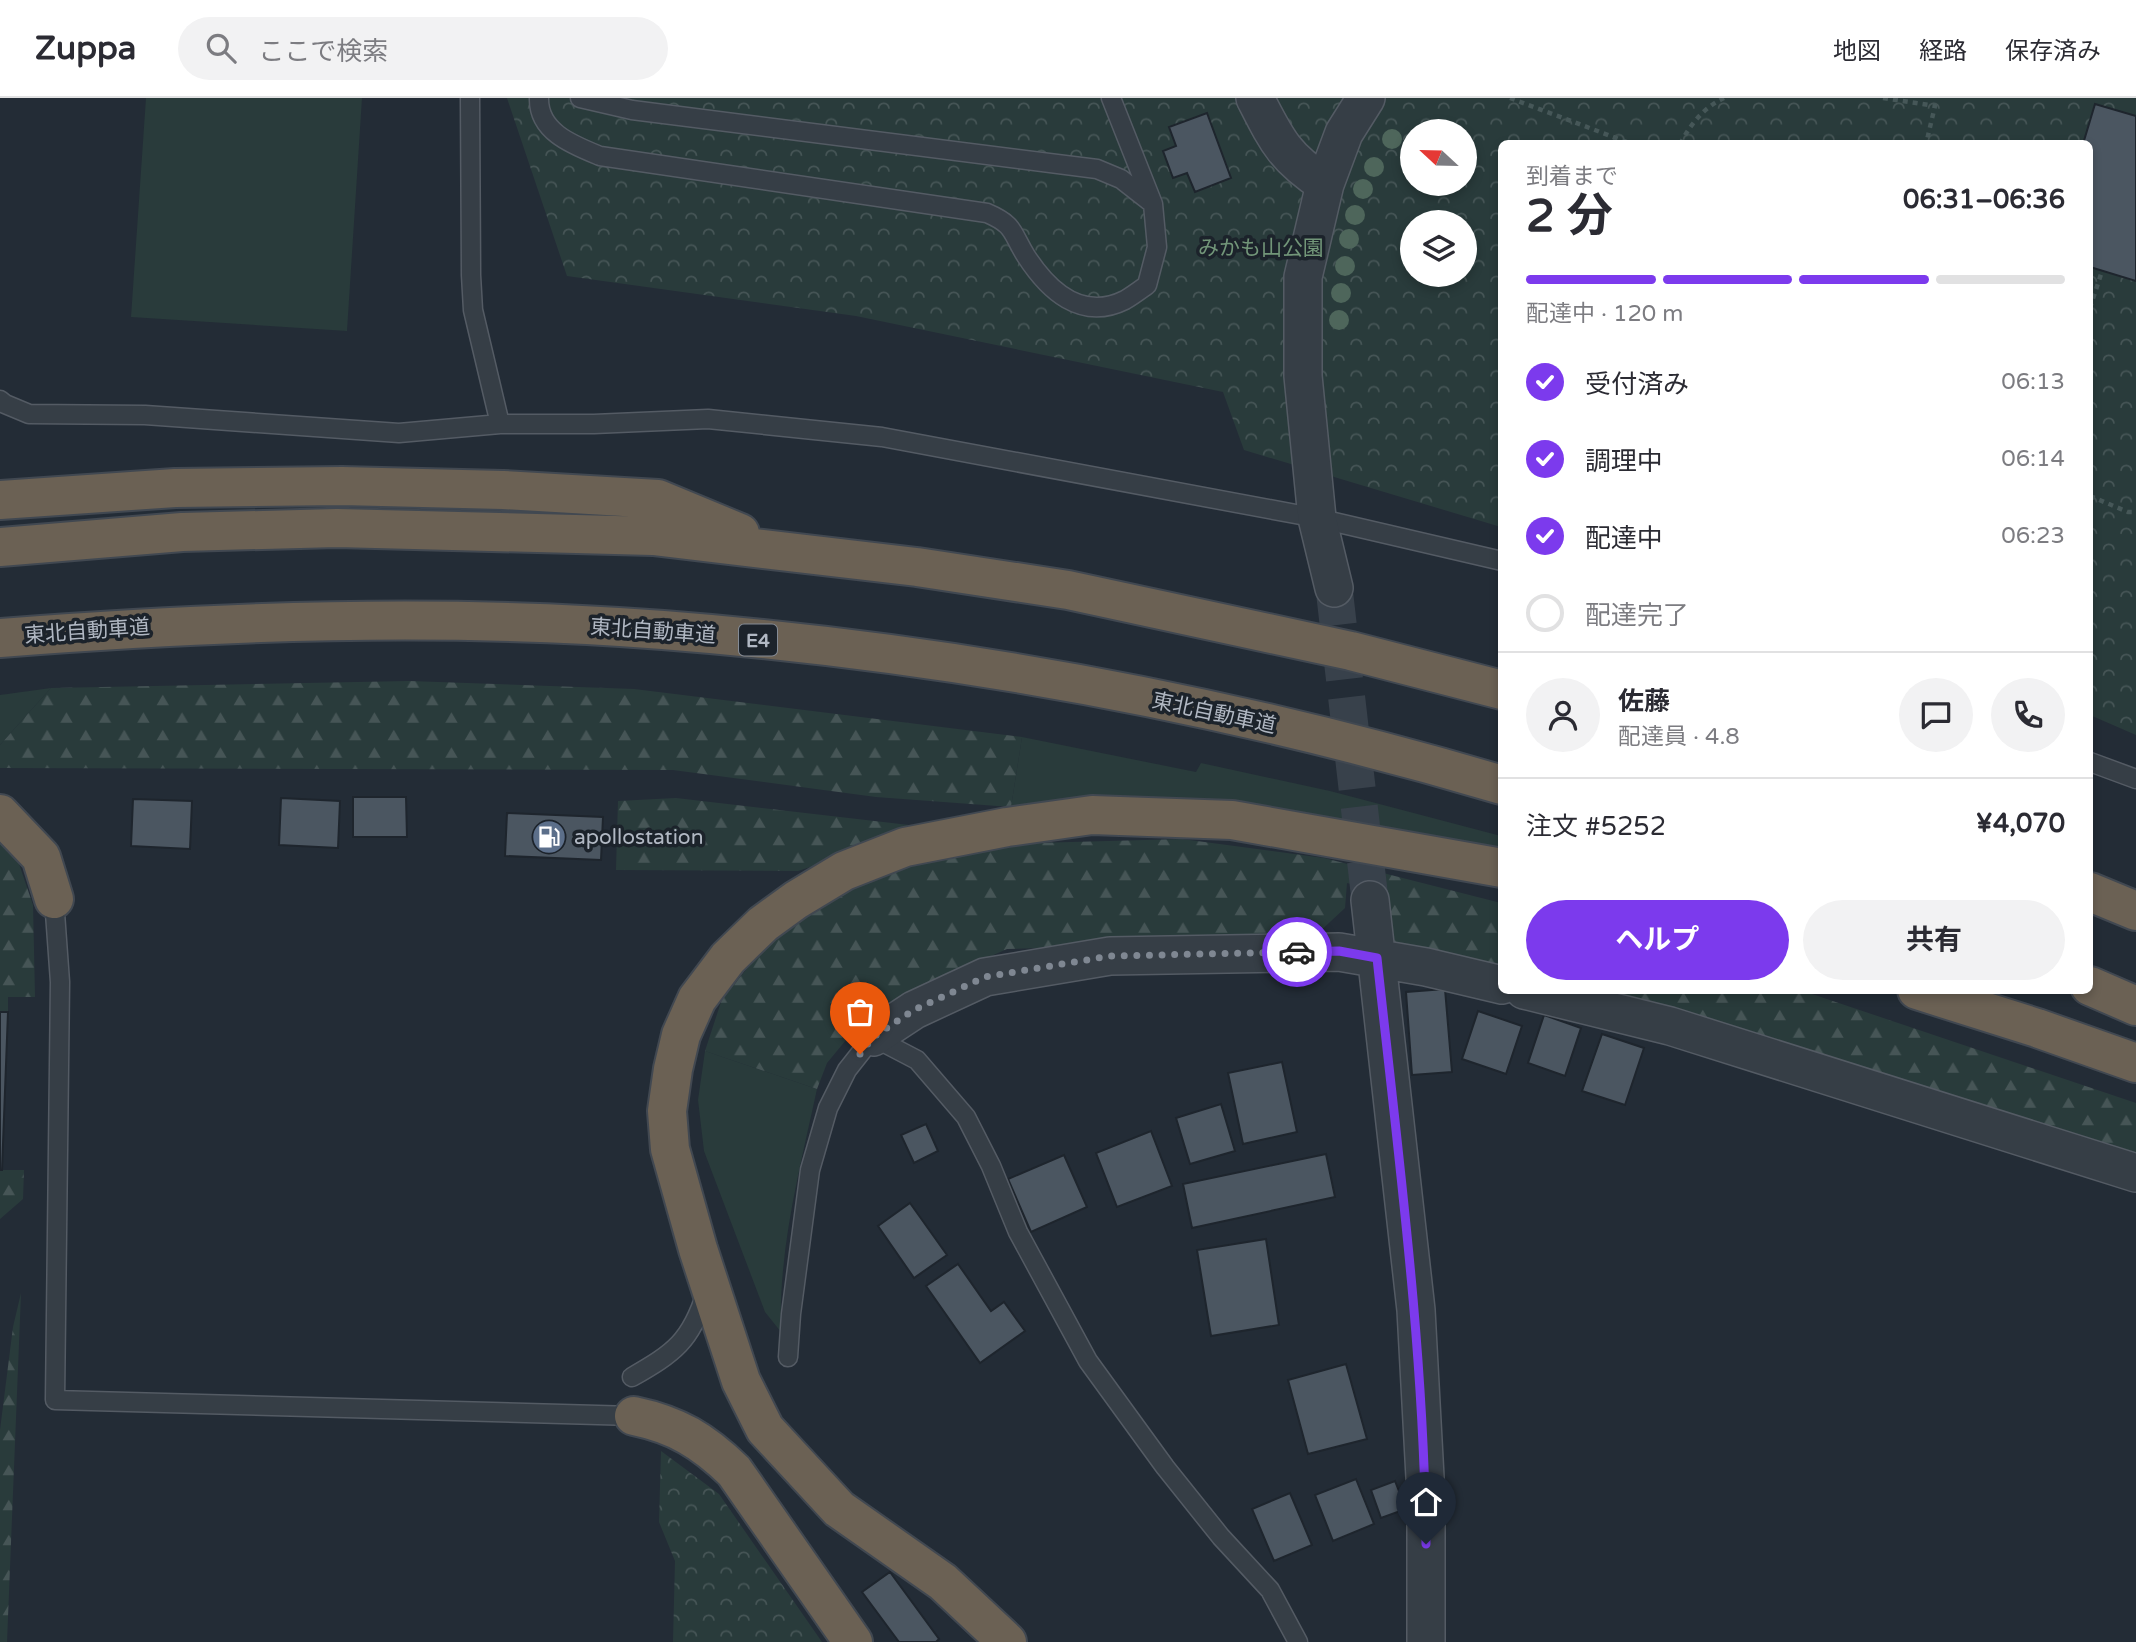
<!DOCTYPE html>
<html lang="ja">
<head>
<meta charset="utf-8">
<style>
	body { margin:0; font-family:"Varela Round","Noto Sans JP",sans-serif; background:#f2f2f3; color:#2b2b33; height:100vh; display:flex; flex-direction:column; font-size:26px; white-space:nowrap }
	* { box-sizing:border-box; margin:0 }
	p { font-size:23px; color:#7c7c81 }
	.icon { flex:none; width:38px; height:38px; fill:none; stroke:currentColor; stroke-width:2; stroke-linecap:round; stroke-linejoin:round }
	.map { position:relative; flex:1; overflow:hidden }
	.side { position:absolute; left:1498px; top:42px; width:595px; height:854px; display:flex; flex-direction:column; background:#fff; border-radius:10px; box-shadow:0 4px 10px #0003 }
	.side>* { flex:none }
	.needle { width:46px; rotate:292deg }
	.fabs { position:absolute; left:1400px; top:21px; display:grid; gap:14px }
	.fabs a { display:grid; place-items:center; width:77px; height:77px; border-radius:50%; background:#fff; box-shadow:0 4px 10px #0003; font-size:35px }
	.pin { position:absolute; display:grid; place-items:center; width:60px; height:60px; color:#fff; margin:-72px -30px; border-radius:50% 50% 50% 0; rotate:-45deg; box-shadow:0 0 7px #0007 }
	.pin .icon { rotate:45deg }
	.courier { position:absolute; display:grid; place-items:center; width:70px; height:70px; margin:-35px; border:5px solid #7c3aed; border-radius:50%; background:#fff; color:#222; box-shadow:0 2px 9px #0007 }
	.headline em { font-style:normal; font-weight:700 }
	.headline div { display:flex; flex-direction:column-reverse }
	.headline { display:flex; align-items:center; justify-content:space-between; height:119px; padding:0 28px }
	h1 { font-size:46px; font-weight:700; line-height:52px }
	.bar { display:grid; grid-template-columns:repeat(4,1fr); gap:10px 7px; align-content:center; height:84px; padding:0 28px }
	.bar i { height:9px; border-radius:5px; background:#e1e1e2 }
	.bar .on { background:#7c3aed }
	.bar p { grid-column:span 4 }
	.line { display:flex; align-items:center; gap:18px; padding:0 28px; border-top:2px solid #e1e1e2 }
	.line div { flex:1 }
	.round { display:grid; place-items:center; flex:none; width:74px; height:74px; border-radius:37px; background:#f2f2f3 }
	ol { padding:0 28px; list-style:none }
	li { display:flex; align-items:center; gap:21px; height:77px }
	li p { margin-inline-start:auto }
	li .icon { padding:7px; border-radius:50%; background:#7c3aed; color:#fff; stroke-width:4 }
	li:last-child { color:#7c7c81 }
	li i { width:38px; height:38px; border:4px solid #e1e1e2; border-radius:50% }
	.button { display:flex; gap:14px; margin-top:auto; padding:14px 28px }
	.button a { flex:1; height:80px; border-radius:42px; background:#7c3aed; color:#fff; font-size:28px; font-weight:700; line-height:80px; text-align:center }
	.button a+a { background:#f2f2f3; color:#2b2b33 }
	header { display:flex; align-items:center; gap:42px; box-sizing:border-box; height:98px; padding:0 35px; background:#fff; border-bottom:2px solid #e1e1e2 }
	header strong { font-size:33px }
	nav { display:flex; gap:38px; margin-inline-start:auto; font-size:24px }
	.search { width:490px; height:63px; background:#f2f2f3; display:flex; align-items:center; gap:18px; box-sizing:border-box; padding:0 24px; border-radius:38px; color:#7c7c81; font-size:26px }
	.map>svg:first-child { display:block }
	.grass { fill:#293b3b }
	.forest { fill:url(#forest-firs) }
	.park { fill:url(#park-crowns); fill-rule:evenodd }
	.building { fill:#4b5661; stroke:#1e252d; stroke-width:2 }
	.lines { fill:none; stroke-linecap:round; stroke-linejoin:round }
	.minor-tunnel { stroke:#38414b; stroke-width:37; stroke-dasharray:37 18; stroke-linecap:butt }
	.service-casing { stroke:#545b64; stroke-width:21 }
	.minor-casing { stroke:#545b64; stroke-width:40 }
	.motorway-casing { stroke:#414851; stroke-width:42 }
	.path { stroke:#465758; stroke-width:4.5; stroke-dasharray:5 5; stroke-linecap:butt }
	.service { stroke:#363e46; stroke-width:18 }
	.minor { stroke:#363e46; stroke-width:37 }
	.motorway { stroke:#6b6154; stroke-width:38 }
	.tree { fill:#4e665b }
	.done { stroke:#7f8792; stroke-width:7; stroke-dasharray:0 12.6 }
	.route { stroke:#7c3aed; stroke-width:9 }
	.labels { text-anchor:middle; stroke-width:7; stroke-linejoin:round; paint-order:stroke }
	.shield { fill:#1c232b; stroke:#848b95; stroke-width:2 }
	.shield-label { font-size:19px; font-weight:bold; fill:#b1b8c3 }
	.park-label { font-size:21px; fill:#729679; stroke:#1c232b }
	.street-label { font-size:21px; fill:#b1b8c3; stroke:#1c232b }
	.poi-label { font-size:21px; fill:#b1b8c3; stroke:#1c232b; text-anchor:start }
</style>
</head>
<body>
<header>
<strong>Zuppa</strong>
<div class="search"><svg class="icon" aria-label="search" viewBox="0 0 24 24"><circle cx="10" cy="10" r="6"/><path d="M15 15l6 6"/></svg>ここで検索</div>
<nav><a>地図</a><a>経路</a><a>保存済み</a></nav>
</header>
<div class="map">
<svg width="2136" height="1544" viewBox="0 0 2136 1544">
	<defs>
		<pattern id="forest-firs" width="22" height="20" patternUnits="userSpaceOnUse" patternTransform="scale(1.75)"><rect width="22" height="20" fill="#293b3b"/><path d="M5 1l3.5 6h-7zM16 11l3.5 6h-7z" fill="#465556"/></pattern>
		<pattern id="park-crowns" width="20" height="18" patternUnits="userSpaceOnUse" patternTransform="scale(1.75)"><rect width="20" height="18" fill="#293b3b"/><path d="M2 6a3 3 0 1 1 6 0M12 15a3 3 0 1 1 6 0" fill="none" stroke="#465556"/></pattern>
	</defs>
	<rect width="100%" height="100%" fill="#232c36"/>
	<!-- grass -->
	<path class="grass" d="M146 0H362L347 233 131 219Z
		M51 590 0 647V597Z
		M1022 639 1196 674 1201 665 1330 693 1501 738V754L1339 721 1108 701 1011 709Z
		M705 953 817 991C800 1070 778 1152 781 1234L765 1214 704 1053 698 1002Z"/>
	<!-- forest -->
	<path class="forest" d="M409 583 634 591 1022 639 1011 709 876 699 673 672 0 670V647L51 590Z
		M676 700 909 727 837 760 798 773 616 772 618 703Z
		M0 735 16 757 33 807 35 899H8V914H0Z
		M1182 741 1324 760 1501 805V879L1389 850 1377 792 1347 785 1345 810 1317 836 1302 842 1007 851 939 881 860 925 827 965 817 991 705 953 722 901 787 822 876 776 1002 746Z
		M1553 893H1803L2136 1005V1065Z
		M0 1072H24L23 1101 0 1121Z
		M21 1195 7 1544H0V1332L13 1229Z"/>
	<!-- park -->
	<path class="park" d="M507 0H2136V637L2090 617V46H1502L1501 429 1244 352 1223 294 856 218 567 178ZM1412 33H1465V86H1412ZM1412 124H1465V177H1412Z
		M661 1353 719 1396 822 1544H673L675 1463 659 1424Z"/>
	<!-- building -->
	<path class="building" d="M2095 6 2136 18V183L2090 169 2091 155 2090 154V46H2083Z
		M1207 15 1231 80 1195 94 1187 75 1173 80 1163 53 1176 48 1169 29Z
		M353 699H406L407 739H353Z
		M281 700 340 703 338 750 279 747Z
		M133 701 192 703 190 751 131 748Z
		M507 715 603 719 601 762 505 758Z
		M1445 891 1452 974 1412 977 1406 894Z
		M1478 913 1522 928 1506 976 1462 961Z
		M0 914H8L2 1072H0Z
		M1544 917 1581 930 1565 978 1528 965Z
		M1602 936 1644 950 1625 1007 1582 993Z
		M1282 964 1297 1034 1243 1046 1228 975Z
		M1221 1006 1235 1053 1190 1066 1176 1020Z
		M926 1026 938 1053 914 1065 901 1037Z
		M1151 1033 1172 1088 1117 1109 1096 1055Z
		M1326 1056 1335 1099 1192 1130 1183 1086Z
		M1064 1057 1087 1109 1031 1134 1008 1081Z
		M910 1105 947 1157 914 1180 878 1128Z
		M1266 1141 1279 1227 1211 1238 1197 1152Z
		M958 1166 991 1213 1004 1204 1025 1233 980 1265 926 1188Z
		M1346 1266 1367 1341 1308 1356 1288 1282Z
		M1356 1381 1374 1426 1333 1443 1315 1397Z
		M1395 1383 1406 1411 1381 1420 1371 1392Z
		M1290 1395 1312 1447 1274 1463 1252 1411Z
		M890 1474 939 1541 936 1544H899L862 1494Z"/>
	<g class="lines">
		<!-- minor-tunnel -->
		<path class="minor-tunnel" d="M1334 490 1370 802"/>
		<!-- service casing -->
		<g class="service-casing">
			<path id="service" d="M470 0 471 177 473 212 500 326
				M539 0C538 34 573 47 600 58L987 115C1015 127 1011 134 1026 158 1048 192 1081 224 1125 202 1132 198 1140 192 1147 187L1157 149 1153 106 1111 0
				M580 0 632 12 1097 71 1121 81 1153 106
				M0 302 5 306 29 316 145 317 399 335 500 326H594L708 321 882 339 1317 420 1502 463
				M2090 664 2136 681
				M54 801 60 884 55 1302 634 1318
				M788 1259 791 1216 810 1072 828 1010 847 972 873 939 917 962 966 1019 991 1068 1018 1134 1088 1263 1165 1369 1221 1439 1270 1492 1298 1544
				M632 1279C674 1255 691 1243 706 1195"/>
		</g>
		<!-- minor casing -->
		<g class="minor-casing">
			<path id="minor" d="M1255 0C1277 43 1284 59 1325 86
				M1334 490 1317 420 1303 278V179L1325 86 1344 35 1366 0
				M1370 802 1416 1212 1426 1398V1544
				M1524 892 1670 928 2136 1075
				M873 939 914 912 985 879 1110 858 1339 854 1426 869 1502 887"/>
		</g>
		<!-- motorway casing -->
		<g class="motorway-casing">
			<path id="motorway" d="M0 402 175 390 342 388 503 392 658 401 740 435
				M0 449 182 434 337 430 653 438 917 469 1068 492 1351 553 1502 592
				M0 540C220 523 442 515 663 532 946 554 1229 606 1502 687
				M0 716 41 759 54 801
				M2090 794 2136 813
				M2090 888 2136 908
				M1917 892 2037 930 2136 965
				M634 1318C677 1327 703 1343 734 1373L853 1544
				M1007 1544 943 1484 839 1411 765 1331 741 1283 698 1151 670 1051 667 1013 673 971 681 937 697 901 728 860 763 826 796 802 844 773 905 749 1007 729 1092 717 1232 722 1502 770"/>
		</g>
		<!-- path -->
		<path class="path" d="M1510 0 1632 46
			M1883 0 1935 8 1926 46
			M1680 46C1691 26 1703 10 1724 0
			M2090 210 2102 173
			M2090 398 2128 414H2136"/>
		<!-- service -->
		<use href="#service" class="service"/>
		<!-- minor -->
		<use href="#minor" class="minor"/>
		<!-- motorway -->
		<use href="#motorway" class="motorway"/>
	</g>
	<!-- trees -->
	<g class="tree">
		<circle cx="1392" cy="41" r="10"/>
		<circle cx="1374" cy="69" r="10"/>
		<circle cx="1363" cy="91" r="10"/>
		<circle cx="1355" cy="117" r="10"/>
		<circle cx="1349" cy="141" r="10"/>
		<circle cx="1345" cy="168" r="10"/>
		<circle cx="1341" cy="195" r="10"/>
		<circle cx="1339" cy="222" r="10"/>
	</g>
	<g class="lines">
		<!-- done -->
		<path class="done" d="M860 956 873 939 914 912 985 879 1110 858 1297 854"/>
		<!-- route -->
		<path class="route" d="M1297 854 1339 853 1377 860C1398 1055 1424 1250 1426 1446"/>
	</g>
	<!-- icons -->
	<defs>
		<g id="fuel-disc" transform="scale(1.75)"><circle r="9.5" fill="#5c6f8a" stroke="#1c232b"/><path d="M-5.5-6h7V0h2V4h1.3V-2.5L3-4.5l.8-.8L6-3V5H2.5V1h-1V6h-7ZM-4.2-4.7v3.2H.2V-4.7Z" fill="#fff"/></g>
	</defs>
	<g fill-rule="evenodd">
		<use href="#fuel-disc" x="549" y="739"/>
	</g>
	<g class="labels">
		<!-- shield labels -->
		<rect class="shield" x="739" y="526.5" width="38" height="31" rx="5"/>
		<g class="shield-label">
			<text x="758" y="549">E4</text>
		</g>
		<!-- park labels -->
		<g class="park-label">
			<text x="1261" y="157">みかも山公園</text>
		</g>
		<!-- street labels -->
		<g class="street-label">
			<text transform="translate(87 533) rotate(-4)" y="7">東北自動車道</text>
			<text transform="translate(653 533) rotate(4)" y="7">東北自動車道</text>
			<text transform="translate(1214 615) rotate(12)" y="7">東北自動車道</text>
		</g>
		<!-- poi labels -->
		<g class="poi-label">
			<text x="574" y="746">apollostation</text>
		</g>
	</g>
</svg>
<div class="fabs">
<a><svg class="needle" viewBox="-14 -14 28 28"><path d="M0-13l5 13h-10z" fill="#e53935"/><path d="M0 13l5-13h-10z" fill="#7c7c81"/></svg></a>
<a><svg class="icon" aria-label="layers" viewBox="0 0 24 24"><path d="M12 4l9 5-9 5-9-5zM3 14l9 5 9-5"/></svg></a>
</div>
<div class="pin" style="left:860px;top:956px;background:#ea580c"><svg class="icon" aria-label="bag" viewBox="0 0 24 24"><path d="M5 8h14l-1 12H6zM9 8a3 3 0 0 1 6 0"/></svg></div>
<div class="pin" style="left:1426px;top:1446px;background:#1f2937"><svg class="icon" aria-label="home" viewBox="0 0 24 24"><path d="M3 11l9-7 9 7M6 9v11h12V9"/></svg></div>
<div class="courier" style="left:1297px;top:854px"><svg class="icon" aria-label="car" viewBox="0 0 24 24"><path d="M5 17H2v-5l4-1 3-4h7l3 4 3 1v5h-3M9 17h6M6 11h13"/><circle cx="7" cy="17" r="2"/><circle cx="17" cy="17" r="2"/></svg></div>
<section class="side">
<div class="headline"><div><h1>2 分</h1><p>到着まで</p></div><em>06:31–06:36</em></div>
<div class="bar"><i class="on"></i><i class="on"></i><i class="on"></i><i></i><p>配達中 · 120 m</p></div>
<ol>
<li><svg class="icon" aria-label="check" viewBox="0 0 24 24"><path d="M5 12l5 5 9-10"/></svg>受付済み<p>06:13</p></li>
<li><svg class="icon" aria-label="check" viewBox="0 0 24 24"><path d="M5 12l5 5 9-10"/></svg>調理中<p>06:14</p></li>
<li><svg class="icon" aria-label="check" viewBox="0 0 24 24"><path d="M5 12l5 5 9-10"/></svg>配達中<p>06:23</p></li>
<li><i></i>配達完了</li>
</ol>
<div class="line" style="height:126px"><a class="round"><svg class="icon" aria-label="person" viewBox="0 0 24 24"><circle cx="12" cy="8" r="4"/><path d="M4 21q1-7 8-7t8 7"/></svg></a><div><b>佐藤</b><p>配達員 · 4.8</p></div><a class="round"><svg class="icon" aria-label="chat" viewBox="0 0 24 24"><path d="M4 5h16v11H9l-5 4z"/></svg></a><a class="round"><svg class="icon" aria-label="phone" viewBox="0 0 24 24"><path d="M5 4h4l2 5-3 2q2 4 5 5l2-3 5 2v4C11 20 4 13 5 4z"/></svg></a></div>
<div class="line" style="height:91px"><div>注文 #5252</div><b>¥4,070</b></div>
<div class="button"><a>ヘルプ</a><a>共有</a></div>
</section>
</div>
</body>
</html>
